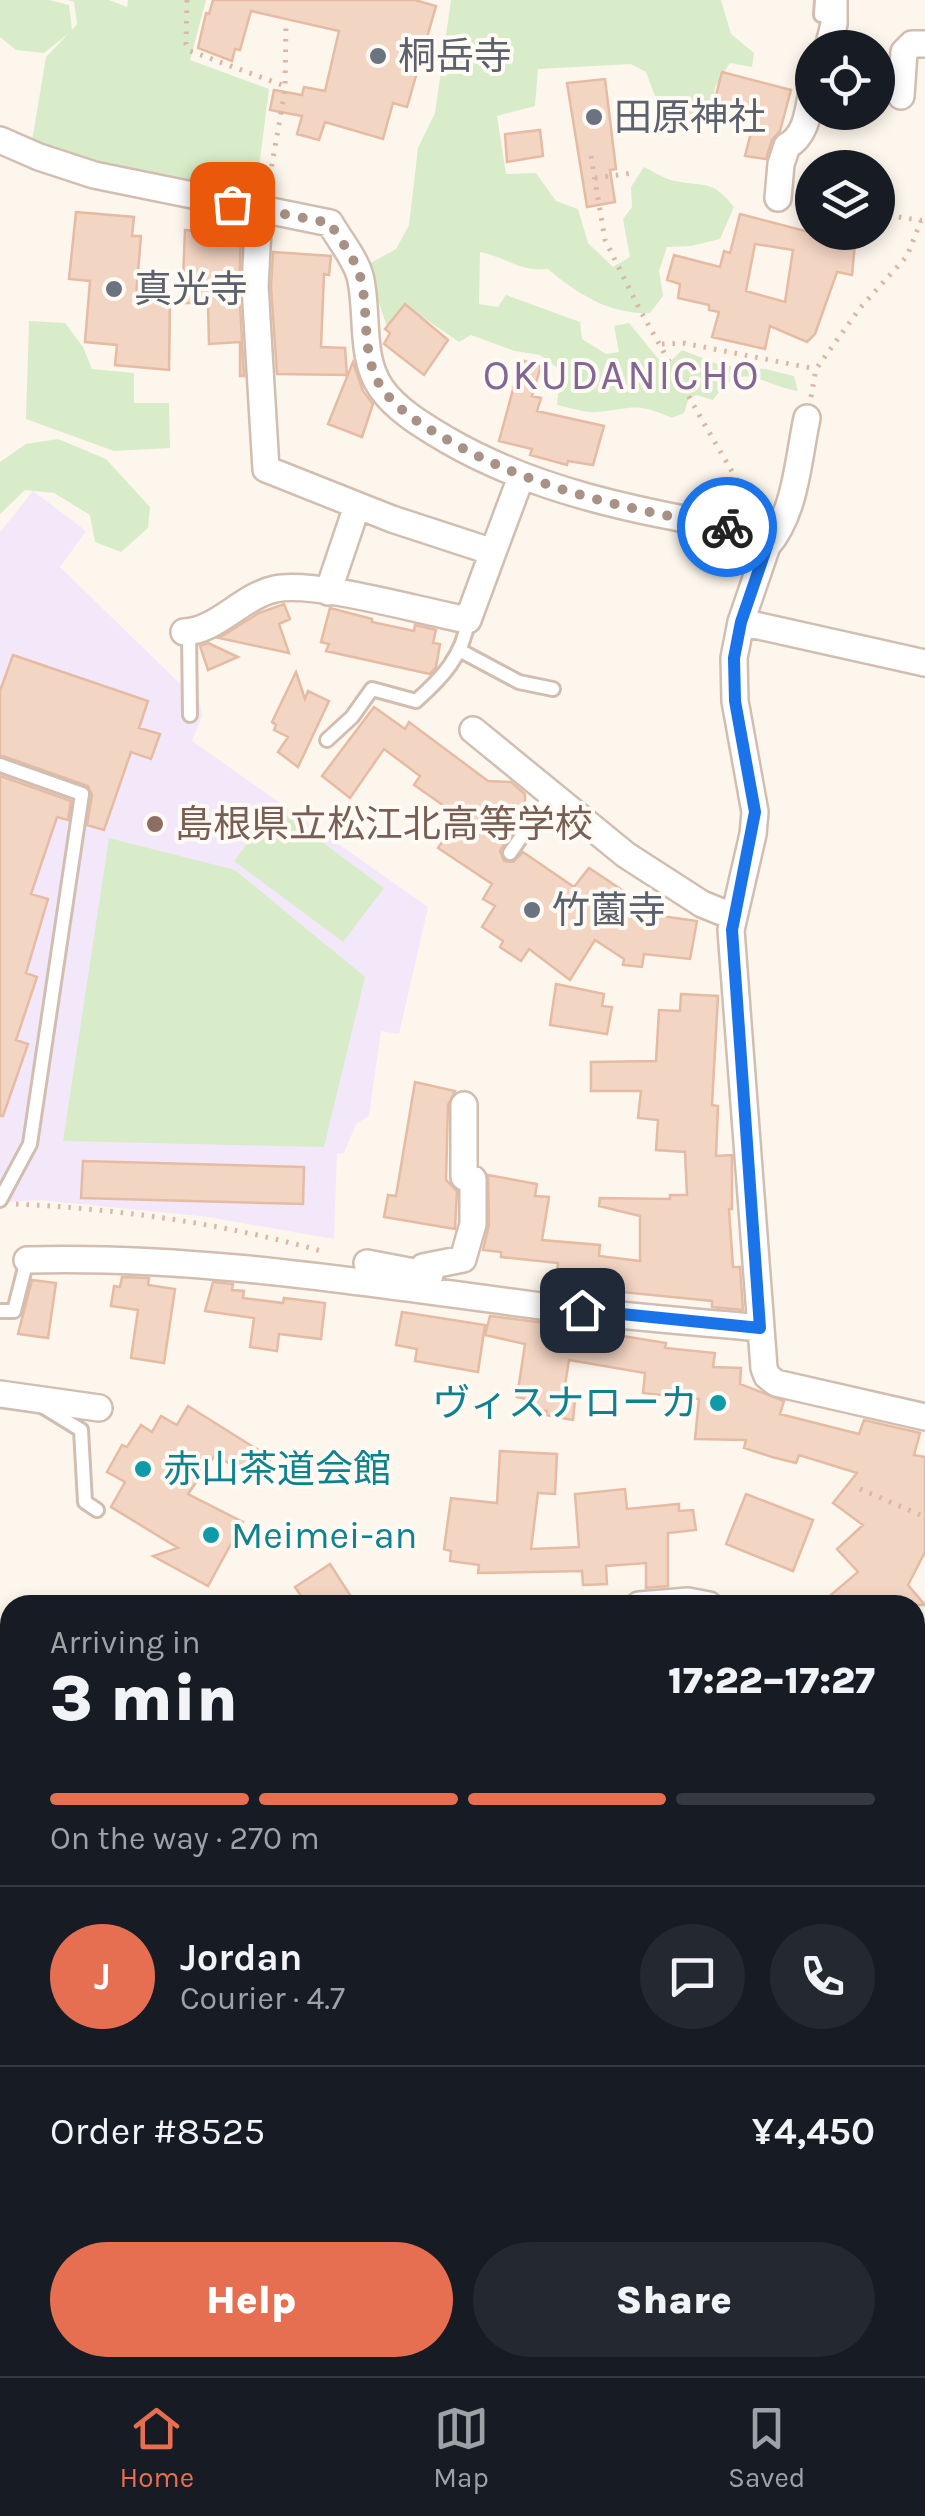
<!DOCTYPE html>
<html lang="en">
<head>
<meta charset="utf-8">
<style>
	body { margin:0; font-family:Karla,"Noto Sans JP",sans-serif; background:#242831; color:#f1f3f6; height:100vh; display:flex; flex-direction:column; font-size:38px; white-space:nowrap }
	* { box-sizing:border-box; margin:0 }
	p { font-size:32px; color:#9ea1a6 }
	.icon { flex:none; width:55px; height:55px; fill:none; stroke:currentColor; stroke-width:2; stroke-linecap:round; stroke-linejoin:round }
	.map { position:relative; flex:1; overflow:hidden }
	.sheet { position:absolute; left:0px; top:1595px; width:925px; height:782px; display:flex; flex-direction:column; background:#171b24; border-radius:30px 30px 0 0; box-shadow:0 5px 15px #0003 }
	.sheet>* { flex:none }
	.controls { position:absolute; left:795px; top:30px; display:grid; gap:20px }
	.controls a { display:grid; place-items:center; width:100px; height:100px; border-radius:50%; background:#171b24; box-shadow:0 5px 15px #0003; font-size:50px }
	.pin { position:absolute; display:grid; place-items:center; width:85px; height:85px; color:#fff; margin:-42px; border-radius:20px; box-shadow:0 5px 15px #0006 }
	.courier { position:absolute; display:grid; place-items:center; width:100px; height:100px; margin:-50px; border:8px solid #1a73e8; border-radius:50%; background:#fff; color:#222; box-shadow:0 2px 12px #0007 }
	.headline em { font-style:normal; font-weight:800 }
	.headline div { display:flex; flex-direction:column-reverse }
	.headline { display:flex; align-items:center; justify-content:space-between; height:170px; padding:0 50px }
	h1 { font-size:65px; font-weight:800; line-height:75px }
	.bar { display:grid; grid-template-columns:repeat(4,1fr); gap:15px 10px; align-content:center; height:120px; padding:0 50px }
	.bar i { height:12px; border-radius:8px; background:#363941 }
	.bar .selected { background:#e76f51 }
	.bar p { grid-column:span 4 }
	.line { display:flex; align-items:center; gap:25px; padding:0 50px; border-top:2px solid #363941 }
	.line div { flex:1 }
	.round { display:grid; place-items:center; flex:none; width:105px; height:105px; border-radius:52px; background:#242831 }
	.action { display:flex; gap:20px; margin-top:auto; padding:20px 50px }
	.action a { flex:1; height:115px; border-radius:60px; background:#e76f51; color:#fff; font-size:40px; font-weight:800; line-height:115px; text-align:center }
	.action a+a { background:#242831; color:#f1f3f6 }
	.menu { display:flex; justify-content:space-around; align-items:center; height:140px; border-top:2px solid #363941; background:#171b24; font-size:28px; color:#9ea1a6 }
	.menu a { display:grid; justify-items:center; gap:5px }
	.menu .selected { color:#e76f51 }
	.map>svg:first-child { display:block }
	.education { fill:#f3e8fa }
	.green { fill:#d8ecc9 }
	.building { fill:#f3d5c3; stroke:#e6bba3; stroke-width:2.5; fill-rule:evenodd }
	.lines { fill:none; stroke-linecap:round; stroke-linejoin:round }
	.lane-casing { stroke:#d1beb0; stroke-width:18 }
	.street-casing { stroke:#d1beb0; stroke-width:30 }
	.secondary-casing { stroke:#d6c0b0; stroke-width:40 }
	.path { stroke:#d9b8a5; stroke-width:5; stroke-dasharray:2.5 8; stroke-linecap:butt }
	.lane { stroke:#fff; stroke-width:12 }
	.street { stroke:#fff; stroke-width:25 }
	.secondary { stroke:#fff; stroke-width:35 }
	.done { stroke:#a89285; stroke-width:10; stroke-dasharray:0 18 }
	.route { stroke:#1a73e8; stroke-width:12 }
	.worship-dot { fill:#6b7280; stroke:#fffaf3; stroke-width:4 }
	.education-dot { fill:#8d6e63; stroke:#fffaf3; stroke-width:4 }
	.culture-dot { fill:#0f9aa8; stroke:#fffaf3; stroke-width:4 }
	.labels { text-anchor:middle; stroke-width:8; stroke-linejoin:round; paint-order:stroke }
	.worship-label { font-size:38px; fill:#5b616d; stroke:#fffaf3; text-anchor:start }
	.education-label { font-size:38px; fill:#785e54; stroke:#fffaf3; text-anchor:start }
	.culture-label { font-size:38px; fill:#0d838f; stroke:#fffaf3; text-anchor:start }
	.quarter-label { font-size:42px; letter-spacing:2.5px; fill:#846695; stroke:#fffaf3 }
</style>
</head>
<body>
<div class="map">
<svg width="925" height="2376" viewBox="0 0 925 2376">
	<rect width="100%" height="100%" fill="#fdf6ec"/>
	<!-- education -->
	<path class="education" d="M33 491 86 531 60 567 200 703 202 716 192 741 428 907 399 1034 381 1031 369 1116 356 1124 344 1153 337 1154 334 1239 208 1217 40 1200 0 1203V532Z"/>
	<!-- green -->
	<path class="green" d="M0 0H49L69 5 72 30 77 24 74 2 67 0H109L127 7 128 0H206L190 60 269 89 258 175 251 174 245 192 128 170 32 141 46 57 69 33 44 53 16 50 0 37Z
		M451 0H721L731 34 754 53 752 67 730 63 715 87 713 106 689 115 655 96 646 72 631 64 538 69 535 106 497 116 506 174 536 173 556 201 578 209 588 243 613 267 630 257 623 219 632 207 631 187 644 167C653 171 664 179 675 181 705 187 712 179 734 207L720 239 691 246 667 247 659 271 663 296 650 313C611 315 577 294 548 269 520 272 508 258 480 252L479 304 498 307 506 295 580 322 582 339 606 354 619 352 614 326 629 323 665 367 682 350 720 365 765 369 794 376 798 391C757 384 744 358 713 400L696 395 688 400 684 413 672 418C636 402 634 408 598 412 585 413 570 408 557 405L560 370 540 355 515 351 471 335 459 342 408 307 387 327 367 265 396 249 409 225 418 148 435 113Z
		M29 321 65 323 83 347 92 369 134 373V403H169L170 448 114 451 26 419Z
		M58 439 106 459 150 507 148 528 121 552 95 542 90 515 54 493 25 490 0 514V462L26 444Z
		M275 807 384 888 343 942 234 861Z
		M109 838 235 870 365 977 324 1147 63 1141Z
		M10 1895V2097L0 2102V1901Z"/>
	<!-- building -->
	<path class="building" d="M213 0H415L436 6 407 107 393 103 383 139 325 122 319 140 297 134 302 116 270 110 274 90 302 95 304 87 325 91 339 31 251 11 240 50 235 49 232 61 198 48 206 13 209 14Z
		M722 72 791 90 780 131 772 140 766 159 745 156 756 113 731 109 730 103 715 99Z
		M605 79 616 169 610 170 615 202 587 207 567 83Z
		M540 130 543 156 507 162 505 134Z
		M76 212 134 217 132 236H141L136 296 170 300 169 370 115 365 117 345 85 342 90 281 69 279Z
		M740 214 809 232H856L852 275 837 272 815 334 807 342 770 326 765 349 712 337 719 312 709 310V305L678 298 680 284 667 280 674 255 720 267 724 251 730 253ZM755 244 793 250 785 302 746 291Z
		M185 230 241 235 239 287 244 376H240V342L209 344 208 303H182Z
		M273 252 331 256 329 275 324 274 321 347 345 348 347 375 277 374 271 286Z
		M405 304 448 340 424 375 384 344 390 333 385 329Z
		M521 360 541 366 532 396 541 398 537 411 604 426 593 465 568 461 567 465 530 455 532 449 499 441Z
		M353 362 363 391 373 404 362 437 328 424Z
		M284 604 290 619 279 624 289 653 219 638 259 613Z
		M330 608 372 619V622L414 631 415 625 436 630 433 643 440 644 436 667 430 674 326 651 329 644 321 642Z
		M208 643 238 657 208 670 200 646Z
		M13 655 148 701 139 728 160 734 151 759 131 752 104 830 87 825 92 795 88 786 0 755V691Z
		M296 672 305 699 308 691 329 701 298 767 278 752 288 737 274 730 276 725 272 722Z
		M374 707 405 729 409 722 488 781 511 782 525 794V812L500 851 504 861 513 862 523 852 574 887 589 868 661 916 697 921 690 959 644 954 642 967 623 965 624 959 595 940 570 980 529 949 521 961 500 947 503 941 482 927 495 906 483 899 492 884 438 848 460 817 414 785 420 776 384 749 350 798 322 776Z
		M0 776 71 801 68 820 57 817 31 894 48 899 26 973 37 977 16 1040 28 1044 3 1116H0Z
		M556 984 604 994 602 1006 612 1007 607 1034 550 1025Z
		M681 994 718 996 712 1105 718 1106 716 1156 732 1155V1209H729L733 1267H740L743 1310 712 1307V1301L602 1290 601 1297 555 1291 558 1263 501 1257V1252L483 1250 489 1225 488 1175 537 1184 535 1196 549 1197 542 1240 600 1245 599 1256 640 1261V1216L599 1206 600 1198 670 1199V1195H687L685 1152 656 1150 658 1120 638 1118 641 1091H591V1062L656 1061 659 1010 680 1011Z
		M415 1082 455 1091 448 1105 446 1180 457 1191 455 1229 384 1217 388 1195 396 1196Z
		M83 1161 304 1167 303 1204 81 1198Z
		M122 1277 149 1278 148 1285 175 1289 164 1363 131 1358 138 1310 111 1306 114 1286 120 1287Z
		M32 1280 56 1283 48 1338 18 1334Z
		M213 1282 233 1284 232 1290 244 1291 243 1298 283 1303 284 1298 325 1303 321 1339 279 1334 277 1351 250 1347 254 1318 205 1311Z
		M402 1312 485 1325 478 1372 415 1361 417 1349 396 1345Z
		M490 1316 593 1329 592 1331 666 1343 665 1348 715 1353 713 1367 741 1368 740 1384 784 1401 780 1414 859 1434 864 1420 920 1433 914 1455 925 1457V1552L908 1585 925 1605H819L858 1572 837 1549 863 1525 833 1503 857 1473 799 1455 796 1463 772 1457 744 1448 746 1440 695 1439 699 1399 643 1393 645 1373 569 1360 563 1398 575 1400 573 1420 546 1415 547 1411 530 1408 531 1400 517 1397 525 1344 485 1335Z
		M188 1406 271 1458 258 1481 215 1455 188 1494 243 1522 208 1586 153 1556 178 1548 111 1507 125 1482 107 1472 122 1445 127 1447 141 1425 152 1432 161 1416 177 1425Z
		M500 1451 557 1454 555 1494 538 1493 531 1549 579 1547 575 1494 625 1489 627 1509 679 1504V1511L693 1510 696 1530 668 1533V1586L646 1588V1563L606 1566 607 1584 583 1585 582 1571 478 1573 479 1565 450 1561 451 1551 444 1549 451 1498 497 1503Z
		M746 1494 813 1520 793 1571 726 1544Z
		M330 1564 352 1598 340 1605H307L295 1587Z"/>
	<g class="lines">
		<!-- lane casing -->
		<g class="lane-casing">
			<path id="lane" d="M821 15 822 0
				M189 632 190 715
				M461 651 519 682 553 689
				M327 740 352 717 372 689 416 701C442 678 463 656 468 620
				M0 765 82 794 30 1144 0 1200
				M510 853 552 793
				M0 1311H14L27 1260
				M42 1406 81 1430 85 1502 97 1510
				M415 2376 419 2368"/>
		</g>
		<!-- street casing -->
		<g class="street-casing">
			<path id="street" d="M828 48 834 24V0
				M901 96 904 52 912 44H925
				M0 140 39 157 94 175 330 223C339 239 355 258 360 276 369 312 359 356 381 388 396 410 425 427 447 440 542 495 646 512 753 532L767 546 741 622 734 658 735 701 755 812 753 834 731 930 764 1368 767 1376 776 1383 925 1417
				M778 198 781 164 787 146C807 135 808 111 812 90
				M259 209 255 286 266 469 392 519 493 552 521 477
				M767 546C796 513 798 460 807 418
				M328 592 357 506
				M741 622 925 663
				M184 632C217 631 242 596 275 589 313 580 424 612 468 620L493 552
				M473 730 626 855 702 904 734 917
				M27 1260C199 1255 371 1284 541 1306 614 1316 688 1321 761 1328
				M367 1263 430 1275
				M418 1273 423 1267 463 1259 473 1224V1179L464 1177V1105
				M0 1394 99 1408
				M639 1605 688 1601 709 1605
				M915 1814 925 1815
				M0 1889 10 1876
				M0 2109 10 2105
				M915 2244 925 2248
				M341 2368 362 2376
				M159 2376 169 2368
				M686 2376 689 2368"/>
		</g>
		<!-- secondary casing -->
		<g class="secondary-casing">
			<path id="secondary" d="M915 1696 925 1687"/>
		</g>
		<!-- path -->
		<path class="path" d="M187 0 186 44 190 51 285 86
			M591 156 605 240 640 310 706 427 744 492 756 507
			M595 178 632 173
			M268 187 285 90 286 21
			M878 214 925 221
			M662 344 683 343 816 369
			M811 397 816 369 860 308 907 256 921 221
			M16 1204C118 1209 222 1223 321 1251
			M860 1489 925 1517"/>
		<!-- lane -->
		<use href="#lane" class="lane"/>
		<!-- street -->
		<use href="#street" class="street"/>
		<!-- secondary -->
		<use href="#secondary" class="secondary"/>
	</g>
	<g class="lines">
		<!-- done -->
		<path class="done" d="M232 204 330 223C339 239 355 258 360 276 370 312 360 354 381 387 396 409 423 426 446 439 534 490 628 509 727 527"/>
		<!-- route -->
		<path class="route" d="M582 1310 760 1328 732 930 755 812 735 701 734 658 741 622 767 546 753 532 727 527"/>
	</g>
	<!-- markers -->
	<g class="worship-dot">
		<circle cx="378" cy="56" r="10"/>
		<circle cx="594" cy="117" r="10"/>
		<circle cx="114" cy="289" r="10"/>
		<circle cx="532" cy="910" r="10"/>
	</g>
	<circle class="education-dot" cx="155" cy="824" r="10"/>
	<g class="culture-dot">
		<circle cx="718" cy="1403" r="10"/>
		<circle cx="143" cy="1469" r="10"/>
		<circle cx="211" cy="1535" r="10"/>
	</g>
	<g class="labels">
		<!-- worship labels -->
		<g class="worship-label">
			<text x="398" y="69">桐岳寺</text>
			<text x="614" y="130">田原神社</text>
			<text x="134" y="302">真光寺</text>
			<text x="552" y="923">竹薗寺</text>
		</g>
		<!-- education labels -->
		<g class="education-label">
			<text x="175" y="837">島根県立松江北高等学校</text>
		</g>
		<!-- culture labels -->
		<g class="culture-label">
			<text x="698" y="1416" text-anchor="end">ヴィスナローカ</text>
			<text x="163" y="1482">赤山茶道会館</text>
			<text x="231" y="1548">Meimei-an</text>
		</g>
		<!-- quarter labels -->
		<g class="quarter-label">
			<text x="622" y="389">OKUDANICHO</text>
		</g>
	</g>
</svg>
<div class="controls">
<a><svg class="icon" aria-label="locate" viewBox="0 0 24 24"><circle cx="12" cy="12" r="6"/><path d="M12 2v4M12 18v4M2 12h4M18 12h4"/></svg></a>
<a><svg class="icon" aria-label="layers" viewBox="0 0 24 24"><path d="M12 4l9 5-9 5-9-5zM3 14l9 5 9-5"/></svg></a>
</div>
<div class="pin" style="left:232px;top:204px;background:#ea580c"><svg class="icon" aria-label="bag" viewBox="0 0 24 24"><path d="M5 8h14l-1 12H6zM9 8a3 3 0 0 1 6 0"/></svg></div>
<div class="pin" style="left:582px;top:1310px;background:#1f2937"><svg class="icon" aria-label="home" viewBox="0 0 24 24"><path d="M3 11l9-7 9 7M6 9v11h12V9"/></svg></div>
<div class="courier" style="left:727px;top:527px"><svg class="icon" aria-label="bike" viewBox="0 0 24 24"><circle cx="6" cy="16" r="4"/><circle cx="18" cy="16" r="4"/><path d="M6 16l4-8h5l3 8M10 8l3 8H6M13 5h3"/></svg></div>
<section class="sheet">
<div class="headline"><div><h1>3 min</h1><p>Arriving in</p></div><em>17:22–17:27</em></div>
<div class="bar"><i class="selected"></i><i class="selected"></i><i class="selected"></i><i></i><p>On the way · 270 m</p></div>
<div class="line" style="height:180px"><b class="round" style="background:#e76f51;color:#fff">J</b><div><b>Jordan</b><p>Courier · 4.7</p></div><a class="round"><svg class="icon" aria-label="chat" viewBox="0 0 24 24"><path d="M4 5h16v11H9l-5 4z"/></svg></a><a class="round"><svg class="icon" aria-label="phone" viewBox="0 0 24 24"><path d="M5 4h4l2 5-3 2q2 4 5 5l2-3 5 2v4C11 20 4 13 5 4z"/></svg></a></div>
<div class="line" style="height:130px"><div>Order #8525</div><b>¥4,450</b></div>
<div class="action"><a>Help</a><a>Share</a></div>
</section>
</div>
<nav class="menu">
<a class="selected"><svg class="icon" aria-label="home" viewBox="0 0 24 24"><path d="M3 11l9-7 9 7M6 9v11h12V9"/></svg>Home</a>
<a><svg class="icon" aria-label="map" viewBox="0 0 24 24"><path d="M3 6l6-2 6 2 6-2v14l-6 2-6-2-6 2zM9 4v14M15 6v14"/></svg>Map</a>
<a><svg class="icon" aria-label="saved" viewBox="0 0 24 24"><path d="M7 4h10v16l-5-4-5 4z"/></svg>Saved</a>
</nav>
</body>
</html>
